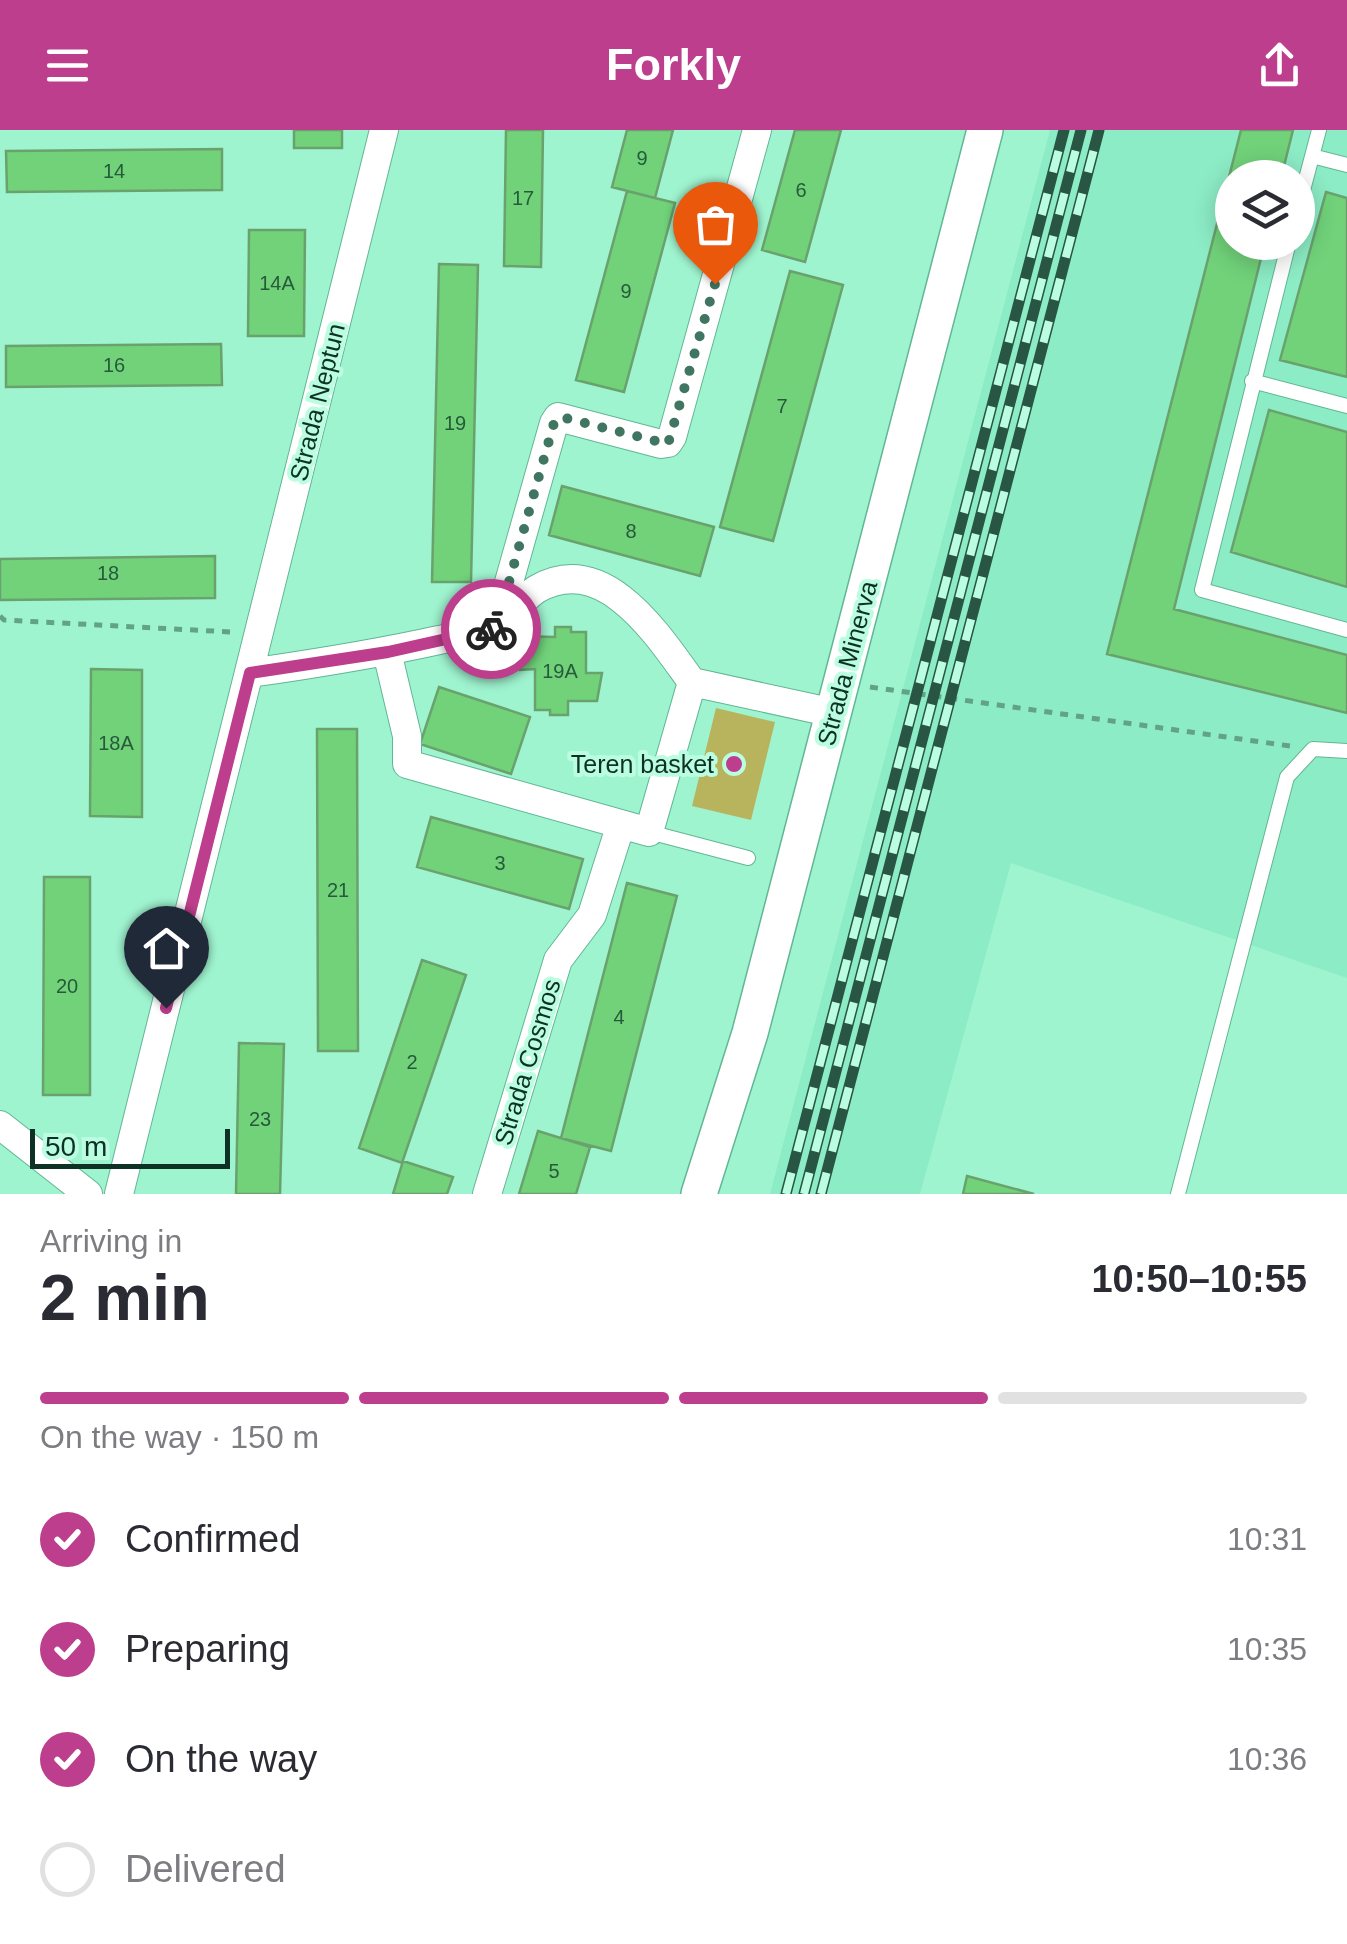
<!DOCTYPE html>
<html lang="en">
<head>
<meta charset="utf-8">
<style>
	body { margin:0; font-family:Helvetica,sans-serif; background:#f7f7f7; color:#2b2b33; height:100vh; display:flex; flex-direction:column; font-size:38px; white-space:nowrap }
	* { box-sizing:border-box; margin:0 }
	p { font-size:32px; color:#7c7c81 }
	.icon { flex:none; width:55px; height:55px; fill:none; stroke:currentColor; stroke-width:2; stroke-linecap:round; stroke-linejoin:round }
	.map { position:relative; height:1064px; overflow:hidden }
	.side { display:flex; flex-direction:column; background:#fff; flex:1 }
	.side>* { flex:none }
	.controls { position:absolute; left:1215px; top:30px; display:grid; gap:20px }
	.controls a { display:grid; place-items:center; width:100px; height:100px; border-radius:50%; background:#fff; box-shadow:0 5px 25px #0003; font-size:50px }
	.scale { position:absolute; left:30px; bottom:25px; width:200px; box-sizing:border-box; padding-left:10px; border:5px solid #0d3225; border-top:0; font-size:28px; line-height:35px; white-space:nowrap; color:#0d3225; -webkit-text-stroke:8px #bbfde0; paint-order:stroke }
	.pin { position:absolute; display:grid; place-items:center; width:85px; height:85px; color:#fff; margin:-102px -42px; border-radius:50% 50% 50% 0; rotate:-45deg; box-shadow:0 0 10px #0007 }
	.pin .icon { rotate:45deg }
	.courier { position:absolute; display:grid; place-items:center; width:100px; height:100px; margin:-50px; border:8px solid #bc3e8c; border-radius:50%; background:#fff; color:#222; box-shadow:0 2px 12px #0007 }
	.head em { font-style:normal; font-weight:800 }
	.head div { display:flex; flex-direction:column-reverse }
	.head { display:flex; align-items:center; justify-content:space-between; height:170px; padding:0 40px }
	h1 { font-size:65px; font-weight:800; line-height:75px }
	.bar { display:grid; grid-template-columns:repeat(4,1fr); gap:15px 10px; align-content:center; height:120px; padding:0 40px }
	.bar i { height:12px; border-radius:8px; background:#e1e1e2 }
	.bar .on { background:#bc3e8c }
	.bar p { grid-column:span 4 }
	ol { padding:0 40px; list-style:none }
	li { display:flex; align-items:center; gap:30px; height:110px }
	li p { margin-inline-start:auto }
	li .icon { padding:10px; border-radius:50%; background:#bc3e8c; color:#fff; stroke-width:4 }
	li:last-child { color:#7c7c81 }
	li i { width:55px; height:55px; border:5px solid #e1e1e2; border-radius:50% }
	header { display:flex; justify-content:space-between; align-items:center; height:130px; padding:0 40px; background:#bc3e8c; color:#fff; font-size:45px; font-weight:800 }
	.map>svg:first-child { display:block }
	.built { fill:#8cecc5; fill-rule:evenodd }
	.green { fill:#b8b35d }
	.building { fill:#71d27a; stroke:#6aa26e; stroke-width:2.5 }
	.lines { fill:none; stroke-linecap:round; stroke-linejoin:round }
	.service-casing { stroke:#62b695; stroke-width:16 }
	.minor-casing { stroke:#62b695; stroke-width:30 }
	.tertiary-casing { stroke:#62b695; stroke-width:38 }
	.path { stroke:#62a388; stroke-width:5; stroke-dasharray:8 8; stroke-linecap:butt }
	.service { stroke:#fff; stroke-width:14 }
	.minor { stroke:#fff; stroke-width:28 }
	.tertiary { stroke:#fff; stroke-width:35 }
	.rail-casing { stroke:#285544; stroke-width:11 }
	.rail { stroke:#bbfde0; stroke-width:8; stroke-dasharray:22; stroke-linecap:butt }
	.done { stroke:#407661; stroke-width:10; stroke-dasharray:0 18 }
	.route { stroke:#bc3e8c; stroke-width:12 }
	.poi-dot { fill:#bc3e8c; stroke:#bbfde0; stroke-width:4 }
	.labels { text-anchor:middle; stroke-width:8; stroke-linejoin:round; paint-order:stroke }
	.number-label { font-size:20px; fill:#265a3a }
	.street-label { font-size:25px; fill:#0d3225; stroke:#bbfde0 }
	.poi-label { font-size:25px; fill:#0d3225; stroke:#bbfde0; text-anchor:end }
</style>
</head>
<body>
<header><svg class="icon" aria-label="menu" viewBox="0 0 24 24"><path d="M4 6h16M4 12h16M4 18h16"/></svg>Forkly<svg class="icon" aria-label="share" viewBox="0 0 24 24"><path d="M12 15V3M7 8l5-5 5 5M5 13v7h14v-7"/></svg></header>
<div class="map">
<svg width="1347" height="1064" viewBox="0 0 1347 1064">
	<rect width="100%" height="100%" fill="#9ff4d0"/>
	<!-- built -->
	<path class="built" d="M1050 0H1347V848L1011 733 920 1064H770ZM1232 48H1298V112H1232Z"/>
	<!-- green -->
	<path class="green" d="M716 578 775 592 751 690 692 676Z"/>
	<!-- building -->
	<path class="building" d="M294 0H342V18H294Z
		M506 0H543L541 137 504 136Z
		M627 0H673L655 68 612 57Z
		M795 0H841L805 132 762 120Z
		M1241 0H1293L1281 48H1232V112H1265L1174 479 1347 525V583L1107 524Z
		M222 19V60L7 62 6 21Z
		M627 61 675 73 624 262 576 250Z
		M1326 62 1347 68V247L1280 230Z
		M249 100H305L304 206H248Z
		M439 134 478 135 471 452H432Z
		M790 141 843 155 773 411 720 397Z
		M221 214 222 255 6 257V216Z
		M1269 280 1347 302V457L1231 422Z
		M562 356 714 397 700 446 549 405Z
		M215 426V468L0 470V429Z
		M555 497H571V502H586V543H602L597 571H568V585H550V580H535V539L520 540V506L555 507Z
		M91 539 142 540V687L90 686Z
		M439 557 530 587 511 644 420 614Z
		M317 599H357L358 921H318Z
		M431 687 583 729 569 779 417 737Z
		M44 747H90V965H43Z
		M627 753 677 766 611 1021 561 1008Z
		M422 830 466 845 402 1033 359 1018Z
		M239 913 284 914 280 1064H236Z
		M538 1001 590 1017 576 1064H519Z
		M403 1031 453 1047 447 1064H393Z
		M967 1046 1034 1064H963Z"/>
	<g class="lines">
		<!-- service casing -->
		<g class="service-casing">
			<path id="service" d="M1312 26 1347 35
				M1298 79 1319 0
				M1289 112 1202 460 1347 500
				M1252 251 1347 276
				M649 702 748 728
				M1178 1064 1287 647 1313 619 1347 621"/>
		</g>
		<!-- minor casing -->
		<g class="minor-casing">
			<path id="minor" d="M496 498 554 293 558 287 661 314 668 313 672 307 757 0
				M387 522 407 606V634L649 702 692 552
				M250 543C313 534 376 524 439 510 456 507 474 504 491 499 509 493 520 469 537 459 605 420 659 507 692 552L834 583
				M0 995 88 1064
				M119 1064 384 0
				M487 1064 558 830 592 785 621 694"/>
		</g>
		<!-- tertiary casing -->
		<g class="tertiary-casing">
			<path id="tertiary" d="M699 1064 750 903 985 0"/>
		</g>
		<!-- path -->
		<path class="path" d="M0 486 4 490 231 502
			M870 557 1290 616"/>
		<!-- service -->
		<use href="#service" class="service"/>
		<!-- minor -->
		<use href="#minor" class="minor"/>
		<!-- tertiary -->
		<use href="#tertiary" class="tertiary"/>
		<!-- rail casing -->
		<g class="rail-casing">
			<path id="rail" d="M786 1064 1064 0
				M804 1064 1081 0
				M821 1064 1099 0"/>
		</g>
		<!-- rail -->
		<use href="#rail" class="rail"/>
	</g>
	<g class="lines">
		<!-- done -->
		<path class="done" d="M491 499 496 498 554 293 558 288H565L668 314 715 154"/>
		<!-- route -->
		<path class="route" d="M166 878 250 543 388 522 491 499"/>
	</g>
	<!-- markers -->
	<circle class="poi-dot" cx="734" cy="634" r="10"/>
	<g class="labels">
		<!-- number labels -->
		<g class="number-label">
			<text x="642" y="35">9</text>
			<text x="114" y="48">14</text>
			<text x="801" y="67">6</text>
			<text x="523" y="75">17</text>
			<text x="277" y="160">14A</text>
			<text x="626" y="168">9</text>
			<text x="114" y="242">16</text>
			<text x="782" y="283">7</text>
			<text x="455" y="300">19</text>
			<text x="631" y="408">8</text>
			<text x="108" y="450">18</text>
			<text x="560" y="548">19A</text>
			<text x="116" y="620">18A</text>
			<text x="500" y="740">3</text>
			<text x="338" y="767">21</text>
			<text x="67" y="863">20</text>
			<text x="619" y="894">4</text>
			<text x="412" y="939">2</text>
			<text x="260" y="996">23</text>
			<text x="554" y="1048">5</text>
		</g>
		<!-- street labels -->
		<g class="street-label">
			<text transform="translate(317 272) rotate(-76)" y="9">Strada Neptun</text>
			<text transform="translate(847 533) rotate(-75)" y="9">Strada Minerva</text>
			<text transform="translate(527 932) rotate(-73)" y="9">Strada Cosmos</text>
		</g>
		<!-- poi labels -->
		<g class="poi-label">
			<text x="714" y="643">Teren basket</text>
		</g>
	</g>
</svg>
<div class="controls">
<a><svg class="icon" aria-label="layers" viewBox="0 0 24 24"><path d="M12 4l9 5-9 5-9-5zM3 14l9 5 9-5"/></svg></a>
</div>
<div class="scale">50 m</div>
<div class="pin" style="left:715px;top:154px;background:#ea580c"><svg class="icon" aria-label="bag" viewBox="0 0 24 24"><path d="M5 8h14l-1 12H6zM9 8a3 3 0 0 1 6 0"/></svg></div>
<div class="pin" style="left:166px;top:878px;background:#1f2937"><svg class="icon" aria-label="home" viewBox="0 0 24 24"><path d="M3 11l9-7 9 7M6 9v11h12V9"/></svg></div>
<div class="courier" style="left:491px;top:499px"><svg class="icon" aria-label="bike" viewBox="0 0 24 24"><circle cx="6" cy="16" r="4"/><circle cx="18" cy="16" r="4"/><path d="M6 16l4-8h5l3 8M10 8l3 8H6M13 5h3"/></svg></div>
</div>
<section class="side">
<div class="head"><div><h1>2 min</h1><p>Arriving in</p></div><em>10:50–10:55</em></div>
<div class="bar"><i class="on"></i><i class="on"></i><i class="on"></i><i></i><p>On the way · 150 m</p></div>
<ol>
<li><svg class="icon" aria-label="check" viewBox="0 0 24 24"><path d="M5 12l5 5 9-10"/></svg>Confirmed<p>10:31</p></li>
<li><svg class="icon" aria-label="check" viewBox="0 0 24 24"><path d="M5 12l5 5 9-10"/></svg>Preparing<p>10:35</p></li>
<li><svg class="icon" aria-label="check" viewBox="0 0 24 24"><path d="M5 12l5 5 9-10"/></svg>On the way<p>10:36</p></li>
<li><i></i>Delivered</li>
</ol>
</section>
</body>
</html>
